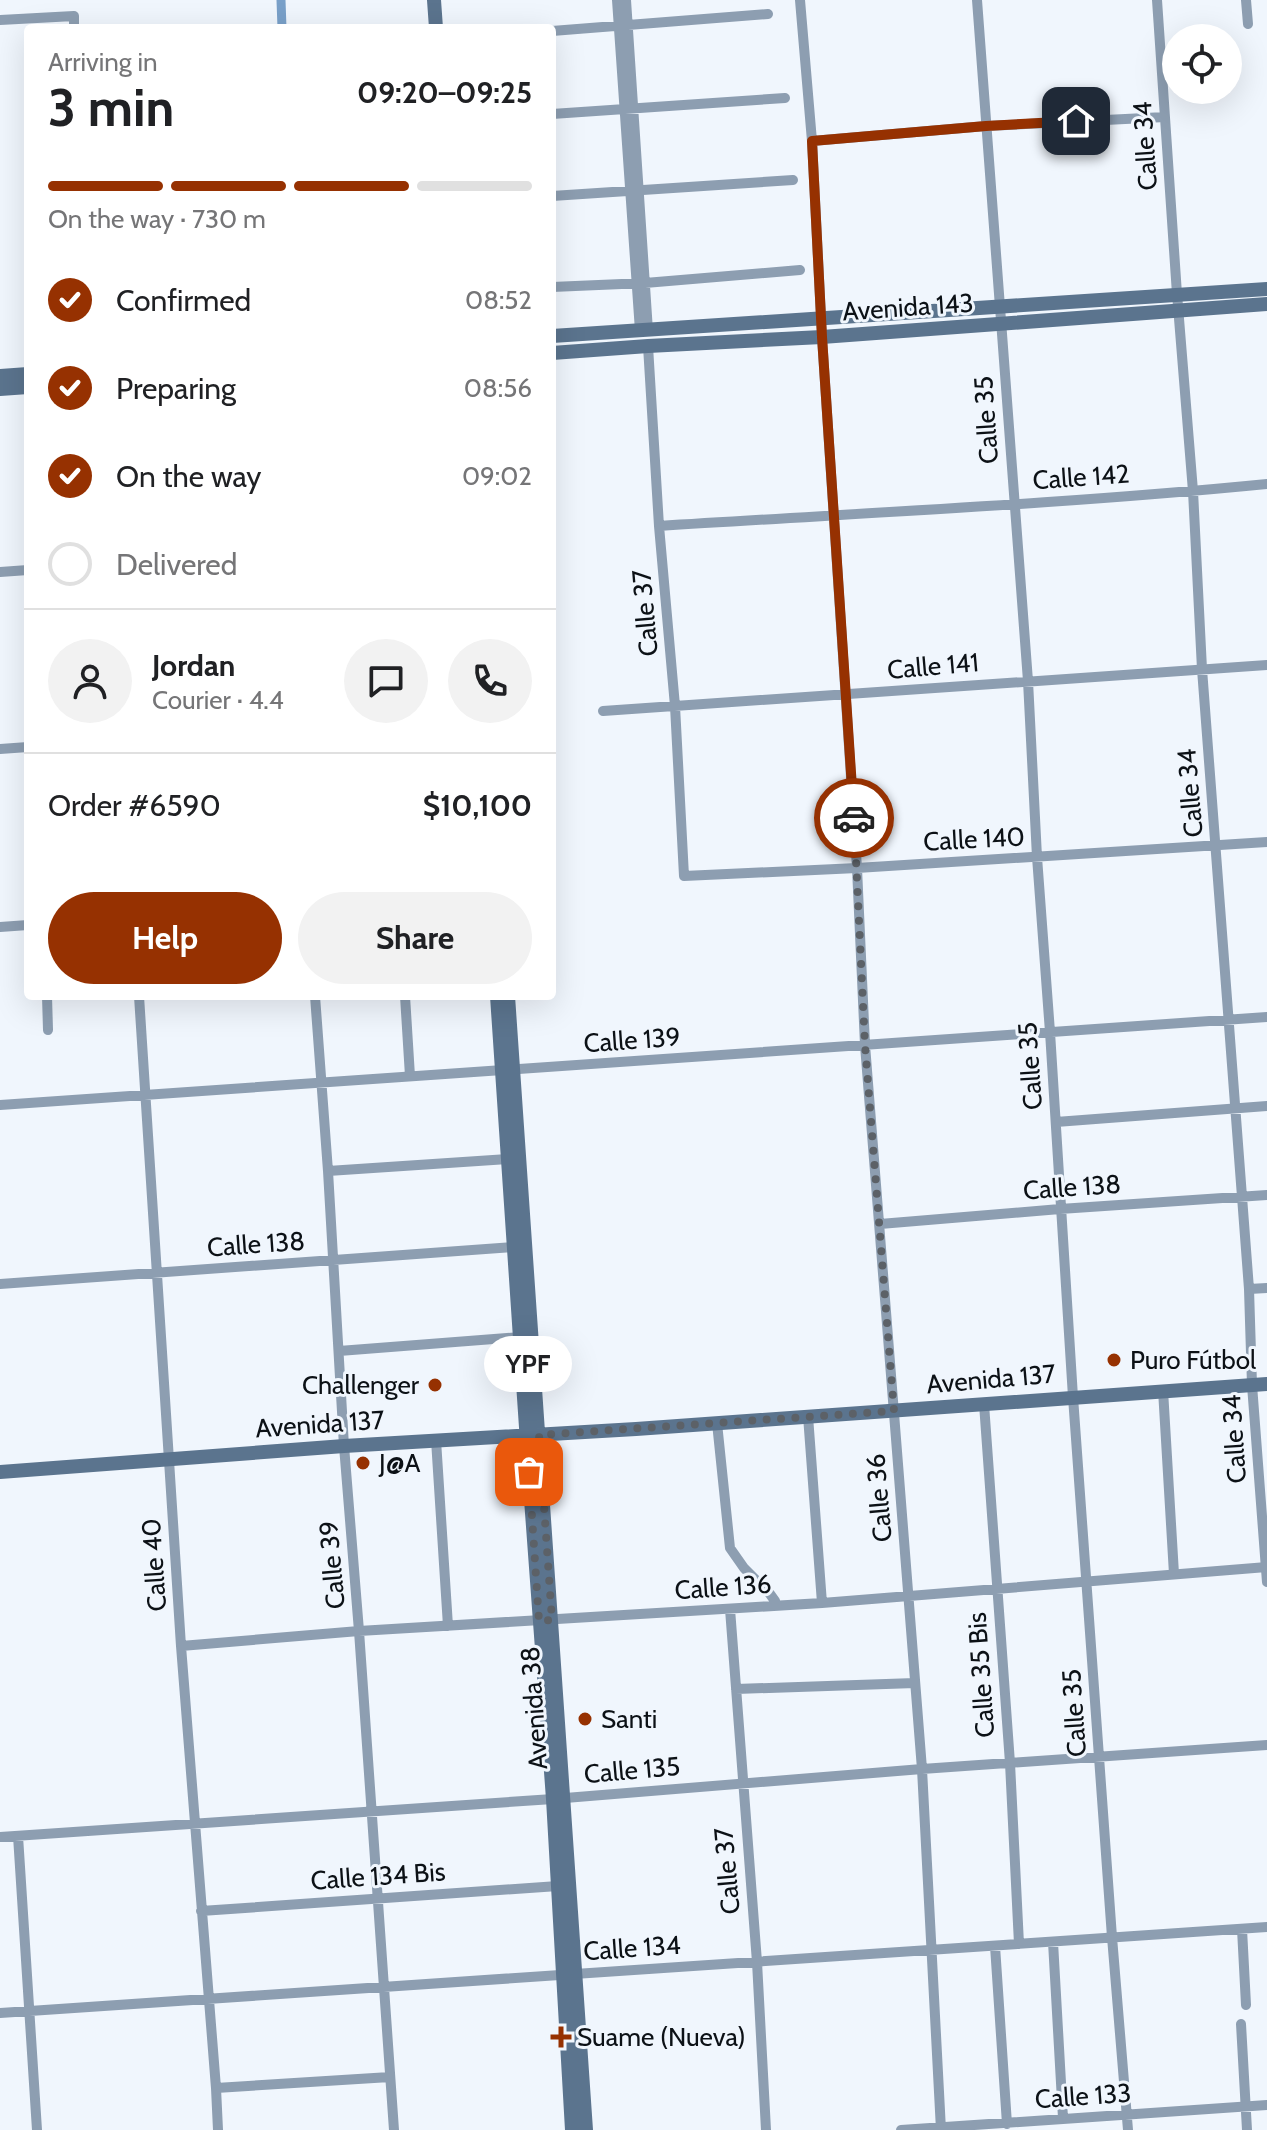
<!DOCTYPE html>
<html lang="en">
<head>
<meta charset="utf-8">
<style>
	body { margin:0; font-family:Cabin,sans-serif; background:#f2f2f2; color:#202124; height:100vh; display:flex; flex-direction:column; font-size:30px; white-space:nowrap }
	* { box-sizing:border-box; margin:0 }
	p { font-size:26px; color:#757577 }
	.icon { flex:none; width:44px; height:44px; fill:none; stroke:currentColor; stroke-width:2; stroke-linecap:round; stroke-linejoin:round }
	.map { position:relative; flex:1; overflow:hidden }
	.details { position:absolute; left:24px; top:24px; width:532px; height:976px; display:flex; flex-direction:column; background:#fff; border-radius:8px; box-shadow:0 8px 32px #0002 }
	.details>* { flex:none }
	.controls { position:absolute; left:1162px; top:24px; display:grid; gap:16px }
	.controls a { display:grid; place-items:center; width:80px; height:80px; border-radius:50%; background:#fff; box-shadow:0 8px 32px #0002; font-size:40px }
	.pin { position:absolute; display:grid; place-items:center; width:68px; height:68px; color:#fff; margin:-34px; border-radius:16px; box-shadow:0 4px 12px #0006 }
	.courier { position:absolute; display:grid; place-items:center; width:80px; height:80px; margin:-40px; border:6px solid #963101; border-radius:50%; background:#fff; color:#222; box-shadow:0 2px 10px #0007 }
	.bubble { position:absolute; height:56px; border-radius:28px; background:#fff; box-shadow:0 8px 32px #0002; font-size:26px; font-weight:700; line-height:56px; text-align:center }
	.headline em { font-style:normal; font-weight:700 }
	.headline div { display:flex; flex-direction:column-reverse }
	.headline { display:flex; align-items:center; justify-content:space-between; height:136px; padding:0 24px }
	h1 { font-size:52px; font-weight:700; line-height:60px }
	.bar { display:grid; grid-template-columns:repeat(4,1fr); gap:12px 8px; align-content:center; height:96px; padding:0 24px }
	.bar i { height:10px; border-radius:6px; background:#e0e0e0 }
	.bar .on { background:#963101 }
	.bar p { grid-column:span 4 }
	.line { display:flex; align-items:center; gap:20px; padding:0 24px; border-top:2px solid #e0e0e0 }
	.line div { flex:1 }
	.round { display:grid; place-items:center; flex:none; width:84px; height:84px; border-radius:42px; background:#f2f2f2 }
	ol { padding:0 24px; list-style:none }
	li { display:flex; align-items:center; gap:24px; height:88px }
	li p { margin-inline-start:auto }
	li .icon { padding:8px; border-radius:50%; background:#963101; color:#fff; stroke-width:4 }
	li:last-child { color:#757577 }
	li i { width:44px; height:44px; border:4px solid #e0e0e0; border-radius:50% }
	.button { display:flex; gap:16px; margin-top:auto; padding:16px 24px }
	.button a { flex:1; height:92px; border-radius:48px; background:#963101; color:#fff; font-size:32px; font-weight:700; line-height:92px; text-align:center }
	.button a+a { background:#f2f2f2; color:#202124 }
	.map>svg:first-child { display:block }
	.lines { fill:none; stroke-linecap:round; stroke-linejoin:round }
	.canal { stroke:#79a0c9; stroke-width:9 }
	.street { stroke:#8d9eb1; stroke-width:10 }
	.secondary { stroke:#5b748e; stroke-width:14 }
	.done { stroke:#5c6167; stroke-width:8; stroke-dasharray:0 14.4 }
	.route { stroke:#963101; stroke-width:10 }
	.poi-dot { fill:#963101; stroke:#f0f6fd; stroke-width:3 }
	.labels { text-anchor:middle; stroke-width:6; stroke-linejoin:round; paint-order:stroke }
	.street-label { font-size:26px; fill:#0c1116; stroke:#f0f6fd }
	.poi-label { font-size:26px; fill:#0c1116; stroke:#f0f6fd; text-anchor:start }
</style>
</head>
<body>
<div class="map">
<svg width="1267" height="2130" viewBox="0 0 1267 2130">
	<rect width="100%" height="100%" fill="#f0f6fd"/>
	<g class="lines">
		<!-- canal -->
		<path class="canal" d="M281 0 282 28"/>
		<!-- street -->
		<path class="street" d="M617 0 640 331
			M626 0 648 331
			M800 0 812 141 822 337 857 868 865 1045 922 1769 941 2130
			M977 0 1028 681 1037 857 1050 1032 1073 1397 1112 1937 1128 2130
			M1157 0 1177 294 1193 491 1202 669 1249 1289 1252 1385 1267 1582
			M1246 0 1248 24
			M0 20 74 16V28
			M552 31 768 14
			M552 114 785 98
			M812 141 986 126 1165 117
			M552 196 793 180
			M552 287 645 283 800 270
			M648 346 659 526 675 706 684 876 857 868 1267 842
			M659 526C862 513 1065 504 1267 484
			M0 572 28 570
			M603 711 1267 665
			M0 749 28 747
			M0 927 28 925
			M47 996 48 1030
			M139 996 181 1646 216 2088 218 2130
			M315 996 328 1171 344 1446 359 1631 394 2130
			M405 996 410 1076
			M0 1105 1267 1017
			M1056 1122 1267 1106
			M328 1171 508 1159
			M880 1224 1060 1209 1267 1195
			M0 1284 514 1247
			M1249 1289 1267 1288
			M339 1351 521 1337
			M1163 1390 1174 1574
			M984 1404 1010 1763 1019 1944
			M808 1416 822 1603
			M717 1423 730 1548 744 1568 770 1594 775 1601 774 1606
			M436 1440 448 1626
			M730 1609 757 1962 766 2130
			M181 1646 359 1631 822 1603 1267 1567
			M736 1689 915 1683
			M18 1836 37 2130
			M0 1837 553 1799 922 1769 1267 1745
			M201 1911 558 1886
			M1242 1929 1246 2005
			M1053 1942 1063 2118
			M995 1946 1007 2124
			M0 2013 1267 1927
			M1241 2024 1247 2130
			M216 2088 390 2077
			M901 2130 1267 2105"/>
		<!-- secondary -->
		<path class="secondary" d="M434 0 436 28
			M552 336 1267 289
			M552 353 648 346 822 337 1267 304
			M0 376 28 374
			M0 389 28 387
			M497 996 529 1472 553 1799 572 2130
			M508 996 586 2130
			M0 1472 344 1446 636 1429 1267 1384"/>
	</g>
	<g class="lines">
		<!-- done -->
		<path class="done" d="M529 1472 539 1621 552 1620 539 1435 894 1411 865 1045 854 818"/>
		<!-- route -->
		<path class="route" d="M854 818 822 337 812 141 986 126 1076 121"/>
	</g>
	<!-- markers -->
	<g class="poi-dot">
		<circle cx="1114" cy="1360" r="8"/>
		<circle cx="435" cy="1385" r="8"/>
		<circle cx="363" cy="1463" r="8"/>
		<circle cx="585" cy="1719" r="8"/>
		<path d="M557 2025h8v8h8v8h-8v8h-8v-8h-8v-8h8z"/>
	</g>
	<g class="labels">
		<!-- street labels -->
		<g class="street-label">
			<text transform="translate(1145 146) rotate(-94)" y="9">Calle 34</text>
			<text transform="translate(908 307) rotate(-4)" y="9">Avenida 143</text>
			<text transform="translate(986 420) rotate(-94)" y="9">Calle 35</text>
			<text transform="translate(1081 477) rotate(-4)" y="9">Calle 142</text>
			<text transform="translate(645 613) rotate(-95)" y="9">Calle 37</text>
			<text transform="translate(933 666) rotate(-5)" y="9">Calle 141</text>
			<text transform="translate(1190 793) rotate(-95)" y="9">Calle 34</text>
			<text transform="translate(974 839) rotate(-3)" y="9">Calle 140</text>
			<text transform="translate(632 1040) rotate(-4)" y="9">Calle 139</text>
			<text transform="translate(1030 1066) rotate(-94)" y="9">Calle 35</text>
			<text transform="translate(1072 1187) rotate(-4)" y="9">Calle 138</text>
			<text transform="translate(256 1244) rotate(-4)" y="9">Calle 138</text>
			<text transform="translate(991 1379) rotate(-5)" y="9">Avenida 137</text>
			<text transform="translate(320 1424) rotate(-4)" y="9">Avenida 137</text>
			<text transform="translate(1234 1439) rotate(-94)" y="9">Calle 34</text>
			<text transform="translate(879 1498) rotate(-95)" y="9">Calle 36</text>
			<text transform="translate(154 1565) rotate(-94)" y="9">Calle 40</text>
			<text transform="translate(332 1565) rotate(-95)" y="9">Calle 39</text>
			<text transform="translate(723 1587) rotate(-4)" y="9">Calle 136</text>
			<text transform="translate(981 1675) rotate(-94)" y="9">Calle 35 Bis</text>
			<text transform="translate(534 1708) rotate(-94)" y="9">Avenida 38</text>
			<text transform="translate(1074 1713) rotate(-94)" y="9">Calle 35</text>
			<text transform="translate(632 1770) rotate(-5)" y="9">Calle 135</text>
			<text transform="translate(727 1871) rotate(-95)" y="9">Calle 37</text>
			<text transform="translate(378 1876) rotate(-4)" y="9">Calle 134 Bis</text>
			<text transform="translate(632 1948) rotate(-4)" y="9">Calle 134</text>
			<text transform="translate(1083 2096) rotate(-4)" y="9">Calle 133</text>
		</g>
		<!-- poi labels -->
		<g class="poi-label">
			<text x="1130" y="1369">Puro Fútbol</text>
			<text x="419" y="1394" text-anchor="end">Challenger</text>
			<text x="379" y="1472">J@A</text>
			<text x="601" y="1728">Santi</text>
			<text x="577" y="2046">Suame (Nueva)</text>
		</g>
	</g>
</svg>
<div class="controls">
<a><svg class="icon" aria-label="locate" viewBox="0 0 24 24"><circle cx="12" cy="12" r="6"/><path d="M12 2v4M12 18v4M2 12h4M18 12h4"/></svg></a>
</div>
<div class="pin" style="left:529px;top:1472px;background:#ea580c"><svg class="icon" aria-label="bag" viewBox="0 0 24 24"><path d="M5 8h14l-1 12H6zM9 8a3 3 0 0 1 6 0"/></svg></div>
<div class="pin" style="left:1076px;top:121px;background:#1f2937"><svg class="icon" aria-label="home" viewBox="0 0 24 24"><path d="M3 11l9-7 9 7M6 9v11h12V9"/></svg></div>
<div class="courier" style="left:854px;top:818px"><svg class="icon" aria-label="car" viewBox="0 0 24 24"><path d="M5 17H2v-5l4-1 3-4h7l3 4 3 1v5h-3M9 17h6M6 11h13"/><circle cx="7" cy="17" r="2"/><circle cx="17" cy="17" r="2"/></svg></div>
<div class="bubble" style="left:484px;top:1336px;width:88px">YPF</div>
<section class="details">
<div class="headline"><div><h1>3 min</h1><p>Arriving in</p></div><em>09:20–09:25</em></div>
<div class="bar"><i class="on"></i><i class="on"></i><i class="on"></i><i></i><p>On the way · 730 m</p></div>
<ol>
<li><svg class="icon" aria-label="check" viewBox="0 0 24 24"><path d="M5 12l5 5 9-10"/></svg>Confirmed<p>08:52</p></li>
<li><svg class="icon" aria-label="check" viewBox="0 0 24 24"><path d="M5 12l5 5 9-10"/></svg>Preparing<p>08:56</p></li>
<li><svg class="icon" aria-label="check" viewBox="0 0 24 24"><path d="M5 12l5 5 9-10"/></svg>On the way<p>09:02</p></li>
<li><i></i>Delivered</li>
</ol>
<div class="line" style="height:144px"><a class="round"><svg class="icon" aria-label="person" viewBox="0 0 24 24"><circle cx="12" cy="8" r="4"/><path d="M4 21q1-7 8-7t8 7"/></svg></a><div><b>Jordan</b><p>Courier · 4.4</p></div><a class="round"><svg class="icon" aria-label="chat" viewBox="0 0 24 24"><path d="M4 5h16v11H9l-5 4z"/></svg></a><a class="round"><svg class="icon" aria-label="phone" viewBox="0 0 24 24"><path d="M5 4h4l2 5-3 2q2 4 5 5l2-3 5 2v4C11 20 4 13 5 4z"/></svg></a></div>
<div class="line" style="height:104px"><div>Order #6590</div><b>$10,100</b></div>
<div class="button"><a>Help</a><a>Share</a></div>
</section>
</div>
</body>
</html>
